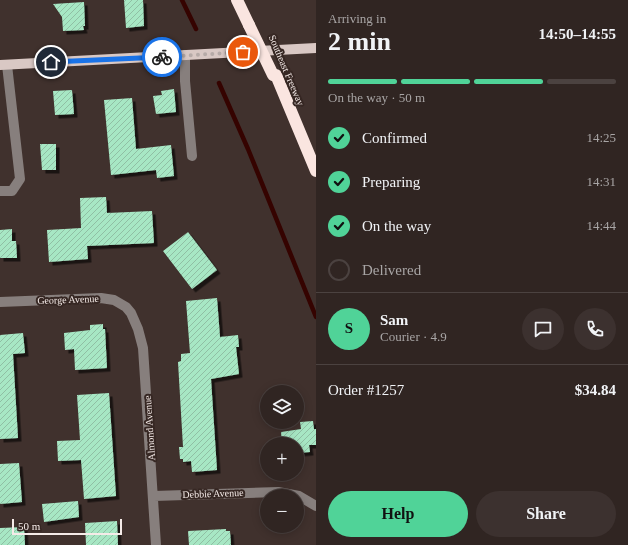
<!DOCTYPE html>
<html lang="en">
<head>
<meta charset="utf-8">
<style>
	body { margin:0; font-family:"Times New Roman",serif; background:#3c312f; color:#f1f3f6; height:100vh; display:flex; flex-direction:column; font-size:15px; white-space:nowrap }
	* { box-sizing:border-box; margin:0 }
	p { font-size:13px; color:#a8a5a5 }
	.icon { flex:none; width:22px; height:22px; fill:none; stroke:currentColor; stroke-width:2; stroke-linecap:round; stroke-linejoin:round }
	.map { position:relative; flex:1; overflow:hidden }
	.sheet { display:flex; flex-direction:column; background:#302522; width:312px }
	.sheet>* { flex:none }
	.controls { position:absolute; left:260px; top:385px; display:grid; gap:8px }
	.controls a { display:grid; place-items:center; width:44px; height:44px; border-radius:50%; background:#302522; box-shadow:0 2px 10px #0003,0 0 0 1px #4b4240; font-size:20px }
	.scale { position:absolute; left:12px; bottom:10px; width:110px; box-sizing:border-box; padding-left:4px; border:2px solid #f5ebe8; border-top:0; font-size:11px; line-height:14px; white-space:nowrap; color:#f5ebe8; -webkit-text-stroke:3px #362723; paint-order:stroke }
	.pin { position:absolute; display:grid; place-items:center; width:34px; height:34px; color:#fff; margin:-17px; border:2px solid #fff; border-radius:50%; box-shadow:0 1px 4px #0007 }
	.courier { position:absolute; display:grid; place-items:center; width:40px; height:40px; margin:-20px; border:3px solid #1a73e8; border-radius:50%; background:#fff; color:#222; box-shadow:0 1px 5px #0007 }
	.head em { font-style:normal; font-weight:600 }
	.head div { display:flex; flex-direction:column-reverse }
	.head { display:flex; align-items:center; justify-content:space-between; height:68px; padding:0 12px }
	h1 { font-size:26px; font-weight:600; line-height:30px }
	.bar { display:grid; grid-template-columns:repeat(4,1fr); gap:6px 4px; align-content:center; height:48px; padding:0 12px }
	.bar i { height:5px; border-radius:3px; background:#4b4240 }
	.bar .on { background:#50d398 }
	.bar p { grid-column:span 4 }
	.line { display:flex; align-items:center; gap:10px; padding:0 12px; border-top:1px solid #4b4240 }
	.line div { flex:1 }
	.round { display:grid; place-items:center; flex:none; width:42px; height:42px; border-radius:21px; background:#3c312f }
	ol { padding:0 12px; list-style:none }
	li { display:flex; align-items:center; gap:12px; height:44px }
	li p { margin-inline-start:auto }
	li .icon { padding:4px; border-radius:50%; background:#50d398; color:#111; stroke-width:4 }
	li:last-child { color:#a8a5a5 }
	li i { width:22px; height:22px; border:2px solid #4b4240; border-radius:50% }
	.primary-button { display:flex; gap:8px; margin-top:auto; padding:8px 12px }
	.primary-button a { flex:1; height:46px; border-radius:24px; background:#50d398; color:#111; font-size:16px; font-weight:600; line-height:46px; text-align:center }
	.primary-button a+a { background:#3c312f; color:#f1f3f6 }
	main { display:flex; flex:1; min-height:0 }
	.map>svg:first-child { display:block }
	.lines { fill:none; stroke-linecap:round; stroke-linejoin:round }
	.stream { stroke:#350300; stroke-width:4.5 }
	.building { fill:url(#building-hatch); filter:url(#shadow) }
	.minor { stroke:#877f7d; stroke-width:10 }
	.major { stroke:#d9c8c4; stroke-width:10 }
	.highway { stroke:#fae5e0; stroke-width:12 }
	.highway-bridge { stroke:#fae5e0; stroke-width:12 }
	.done { stroke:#b6aaa7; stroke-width:4; stroke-dasharray:0 7.2 }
	.route { stroke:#1a73e8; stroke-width:5 }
	.labels { text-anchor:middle; stroke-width:4; stroke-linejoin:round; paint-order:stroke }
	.street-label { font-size:10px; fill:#f5ebe8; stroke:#362723 }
</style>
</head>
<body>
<main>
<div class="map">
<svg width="316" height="545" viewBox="0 0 316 545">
	<defs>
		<pattern id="building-hatch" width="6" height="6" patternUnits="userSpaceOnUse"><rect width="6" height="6" fill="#a7e7c4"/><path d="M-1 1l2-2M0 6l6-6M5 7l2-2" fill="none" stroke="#90bfa4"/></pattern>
		<filter id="shadow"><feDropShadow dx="3.5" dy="3.5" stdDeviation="0" flood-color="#0009"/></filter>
	</defs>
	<rect width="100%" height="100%" fill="#40312d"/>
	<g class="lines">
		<!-- stream -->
		<path class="stream" d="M182 0 196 29
			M219 83 248 149 316 317"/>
	</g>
	<!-- building -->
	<path class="building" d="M124 0H143L144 26 126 28Z
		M84 2 85 26H83L84 30 63 31 62 17 53 4Z
		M174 89 176 112 156 114 153 96 162 95 161 91Z
		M72 90 74 114 55 115 53 91Z
		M132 98 136 149 171 145 174 176 157 178 156 170 111 175 104 100Z
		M40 144H56V170H42Z
		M106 197 107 213 152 211 154 243 87 246 88 259 49 262 47 230 81 228 80 198Z
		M12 229V241H16L17 258H0V230Z
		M188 232 217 270 192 289 163 251Z
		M217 298 220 337 238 335 239 347H236L239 374 211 379 217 470 192 472 191 461 183 462V459H180L179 447H183L178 362 181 361V354L190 353 186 301Z
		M103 324V329H105L107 368 75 370 74 349 65 350 64 333 90 330V325Z
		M23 333 25 353 13 354 18 438 0 439V335Z
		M109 393 116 496 84 499 81 460 58 461 57 441 80 440 77 395Z
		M313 421 314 429H316V445H309L310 452 297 453V444H282L281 432 301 429 300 422Z
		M19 463 22 502 0 504V464Z
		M78 501 79 517 44 522 42 504Z
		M117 521 118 545H86L85 523Z
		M24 527 25 545H0V528Z
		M226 529V531H230L231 545H189L188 531Z"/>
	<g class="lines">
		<!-- minor -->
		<path class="minor" d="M185 55V81L192 156
			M0 191H12L20 179 7 65
			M0 302 101 298 114 300 126 307 131 313 138 329 143 348 156 545
			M154 496 278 492 299 496 316 506"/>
		<!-- major -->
		<path class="major" d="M0 65 316 48"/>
		<!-- highway -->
		<path class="highway" d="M237 0 249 25
			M276 75 316 171"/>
		<!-- highway-bridge -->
		<path class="highway-bridge" d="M249 25 273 75"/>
	</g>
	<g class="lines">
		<!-- done -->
		<path class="done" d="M162 57 243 52"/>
		<!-- route -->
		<path class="route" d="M51 62 162 57"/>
	</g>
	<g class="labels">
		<!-- street labels -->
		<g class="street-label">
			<text transform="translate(287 70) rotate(67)" y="4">Southeast Freeway</text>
			<text transform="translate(68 299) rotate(-2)" y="4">George Avenue</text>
			<text transform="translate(149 428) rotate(-94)" y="4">Almond Avenue</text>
			<text transform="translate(213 493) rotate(-2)" y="4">Debbie Avenue</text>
		</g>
	</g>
</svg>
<div class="controls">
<a><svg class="icon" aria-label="layers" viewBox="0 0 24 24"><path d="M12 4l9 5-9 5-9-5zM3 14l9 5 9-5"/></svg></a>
<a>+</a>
<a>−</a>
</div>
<div class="scale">50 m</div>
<div class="pin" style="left:243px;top:52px;background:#ea580c"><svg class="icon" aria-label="bag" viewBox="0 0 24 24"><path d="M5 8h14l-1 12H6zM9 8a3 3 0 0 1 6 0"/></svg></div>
<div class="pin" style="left:51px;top:62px;background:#1f2937"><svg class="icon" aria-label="home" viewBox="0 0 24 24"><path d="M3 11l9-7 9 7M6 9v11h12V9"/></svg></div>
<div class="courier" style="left:162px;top:57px"><svg class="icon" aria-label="bike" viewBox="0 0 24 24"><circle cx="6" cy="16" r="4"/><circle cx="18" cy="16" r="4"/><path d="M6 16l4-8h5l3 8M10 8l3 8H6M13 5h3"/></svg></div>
</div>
<section class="sheet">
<div class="head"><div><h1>2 min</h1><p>Arriving in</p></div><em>14:50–14:55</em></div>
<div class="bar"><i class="on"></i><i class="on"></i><i class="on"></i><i></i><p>On the way · 50 m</p></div>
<ol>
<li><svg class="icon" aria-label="check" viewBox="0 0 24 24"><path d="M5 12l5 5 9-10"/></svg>Confirmed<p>14:25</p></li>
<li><svg class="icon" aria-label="check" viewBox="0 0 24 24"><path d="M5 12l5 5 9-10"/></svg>Preparing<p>14:31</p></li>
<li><svg class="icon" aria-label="check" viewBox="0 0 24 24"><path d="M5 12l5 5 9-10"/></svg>On the way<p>14:44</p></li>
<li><i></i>Delivered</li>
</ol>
<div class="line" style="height:72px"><b class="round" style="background:#50d398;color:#111">S</b><div><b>Sam</b><p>Courier · 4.9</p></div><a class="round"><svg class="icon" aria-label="chat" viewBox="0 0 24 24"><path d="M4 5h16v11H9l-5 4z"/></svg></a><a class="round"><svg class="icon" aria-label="phone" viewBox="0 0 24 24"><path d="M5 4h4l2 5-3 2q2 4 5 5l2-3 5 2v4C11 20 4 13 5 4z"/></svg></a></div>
<div class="line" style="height:52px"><div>Order #1257</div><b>$34.84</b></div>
<div class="primary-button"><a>Help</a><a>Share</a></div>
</section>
</main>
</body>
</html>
